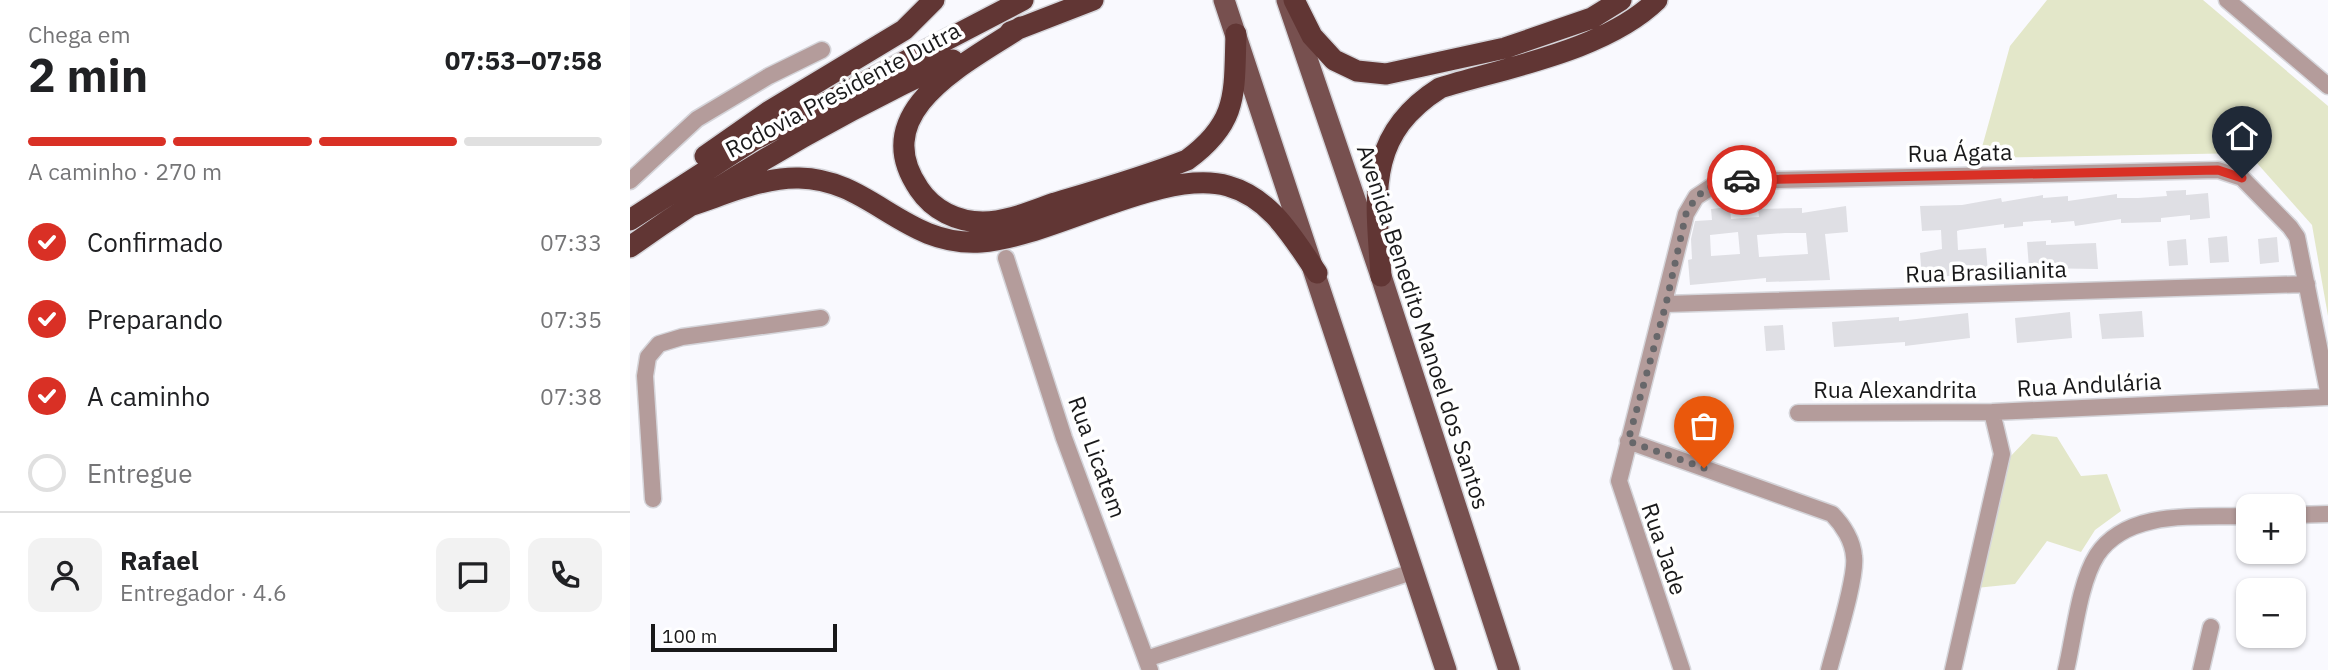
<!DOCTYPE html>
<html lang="pt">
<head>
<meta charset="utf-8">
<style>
	body { margin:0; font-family:"IBM Plex Sans",sans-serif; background:#f2f2f2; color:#202124; height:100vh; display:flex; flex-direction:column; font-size:26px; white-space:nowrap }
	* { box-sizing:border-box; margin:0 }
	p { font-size:23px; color:#757577 }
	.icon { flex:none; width:38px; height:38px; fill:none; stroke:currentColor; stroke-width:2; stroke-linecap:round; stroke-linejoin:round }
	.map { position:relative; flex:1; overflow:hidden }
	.drawer { display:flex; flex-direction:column; background:#fff; width:630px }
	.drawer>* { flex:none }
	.fabs { position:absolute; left:1606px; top:494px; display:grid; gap:14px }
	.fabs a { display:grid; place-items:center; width:70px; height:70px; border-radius:14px; background:#fff; box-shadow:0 2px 5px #0004; font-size:35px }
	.scale { position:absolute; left:21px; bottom:18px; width:186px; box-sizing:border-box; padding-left:7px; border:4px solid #19191a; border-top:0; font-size:19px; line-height:24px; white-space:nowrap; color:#19191a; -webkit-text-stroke:5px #fff; paint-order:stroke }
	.pin { position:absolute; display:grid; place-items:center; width:60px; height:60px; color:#fff; margin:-72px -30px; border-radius:50% 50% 50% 0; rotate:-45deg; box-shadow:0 0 7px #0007 }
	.pin .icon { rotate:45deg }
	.courier { position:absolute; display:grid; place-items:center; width:70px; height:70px; margin:-35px; border:5px solid #d93025; border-radius:50%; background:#fff; color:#222; box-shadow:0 2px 9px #0007 }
	.headline em { font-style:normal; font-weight:700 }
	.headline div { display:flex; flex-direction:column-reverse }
	.headline { display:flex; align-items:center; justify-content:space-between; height:119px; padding:0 28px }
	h1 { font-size:46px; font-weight:700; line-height:52px }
	.bar { display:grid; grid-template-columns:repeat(4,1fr); gap:10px 7px; align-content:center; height:84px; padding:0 28px }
	.bar i { height:9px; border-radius:5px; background:#e0e0e0 }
	.bar .current { background:#d93025 }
	.bar p { grid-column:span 4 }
	.line { display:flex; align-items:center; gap:18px; padding:0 28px; border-top:2px solid #e0e0e0 }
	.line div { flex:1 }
	.round { display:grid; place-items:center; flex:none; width:74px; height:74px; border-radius:14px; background:#f2f2f2 }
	ol { padding:0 28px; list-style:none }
	li { display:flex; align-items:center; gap:21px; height:77px }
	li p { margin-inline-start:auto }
	li .icon { padding:7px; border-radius:50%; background:#d93025; color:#fff; stroke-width:4 }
	li:last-child { color:#757577 }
	li i { width:38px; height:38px; border:4px solid #e0e0e0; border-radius:50% }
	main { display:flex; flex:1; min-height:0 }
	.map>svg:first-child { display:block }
	.green { fill:#e3e7c9 }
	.building { fill:#dfdfe4; fill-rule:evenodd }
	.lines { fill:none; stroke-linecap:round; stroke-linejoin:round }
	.minor-casing { stroke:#d5d5da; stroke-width:19 }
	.major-casing { stroke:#d5d5da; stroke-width:24 }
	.highway-casing { stroke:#d5d5da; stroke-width:24 }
	.minor { stroke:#b49c9b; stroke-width:16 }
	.major { stroke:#77504f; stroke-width:21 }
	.highway { stroke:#613634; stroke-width:21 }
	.done { stroke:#67676a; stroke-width:7; stroke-dasharray:0 12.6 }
	.route { stroke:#d93025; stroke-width:9 }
	.labels { text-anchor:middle; stroke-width:7; stroke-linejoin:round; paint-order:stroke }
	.street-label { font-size:23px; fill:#19191a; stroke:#fff }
</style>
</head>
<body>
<main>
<section class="drawer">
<div class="headline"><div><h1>2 min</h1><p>Chega em</p></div><em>07:53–07:58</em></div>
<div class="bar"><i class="current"></i><i class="current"></i><i class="current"></i><i></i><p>A caminho · 270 m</p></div>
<ol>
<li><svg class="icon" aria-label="check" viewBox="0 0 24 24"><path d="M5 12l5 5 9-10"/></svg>Confirmado<p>07:33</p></li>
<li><svg class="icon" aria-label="check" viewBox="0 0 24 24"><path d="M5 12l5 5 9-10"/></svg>Preparando<p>07:35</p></li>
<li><svg class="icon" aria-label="check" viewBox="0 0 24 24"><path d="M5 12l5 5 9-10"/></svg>A caminho<p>07:38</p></li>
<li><i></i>Entregue</li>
</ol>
<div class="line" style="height:126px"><a class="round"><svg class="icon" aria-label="person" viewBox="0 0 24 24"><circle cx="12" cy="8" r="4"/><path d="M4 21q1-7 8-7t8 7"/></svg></a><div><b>Rafael</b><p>Entregador · 4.6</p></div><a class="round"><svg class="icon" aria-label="chat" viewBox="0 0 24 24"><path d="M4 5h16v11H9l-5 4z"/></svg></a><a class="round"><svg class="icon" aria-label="phone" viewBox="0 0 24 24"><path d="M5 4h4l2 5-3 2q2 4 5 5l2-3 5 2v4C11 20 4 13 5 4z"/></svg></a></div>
</section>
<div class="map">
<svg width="1698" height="670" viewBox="0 0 1698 670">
	<rect width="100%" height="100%" fill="#f9f9fe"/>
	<!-- green -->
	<path class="green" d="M1417 0H1573L1698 106V316L1682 225 1618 153 1349 158 1380 46Z
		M1402 434 1427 437 1451 476 1477 474 1491 511 1465 530 1451 552 1417 541 1385 584 1346 588 1376 461Z"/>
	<!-- building -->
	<path class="building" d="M1556 190V195L1578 193 1580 218 1560 220V215L1531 218V222L1491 223V219L1445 226 1444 221 1421 223V220L1393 222V226L1374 228V224L1330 230 1327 231 1328 250 1356 248 1358 273 1292 278 1290 253 1312 249 1311 230 1292 231 1290 206 1332 205 1371 198 1372 202 1413 195V198L1438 196V201L1487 194V198H1508L1537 196 1536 191Z
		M1216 206 1218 232 1195 234 1200 280 1136 282V278L1060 285 1058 260 1062 259 1061 239 1065 221 1082 220 1081 209 1100 207 1101 219 1129 217 1128 209 1172 208V213ZM1108 232 1110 254 1081 256 1080 235ZM1155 233H1176L1178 254 1129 257 1127 235Z
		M1597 236 1599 262 1580 263 1578 238Z
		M1647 237 1649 262 1630 264 1628 239Z
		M1556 239 1558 265 1539 266 1537 241Z
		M1416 241V245L1466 243 1468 269 1399 268 1397 242Z
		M1512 311 1514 337 1472 339 1469 314Z
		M1440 312 1442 338 1387 343 1385 318Z
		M1338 313 1340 338 1275 346V342L1204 347 1202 322 1269 317V321Z
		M1153 325 1155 350 1136 351 1134 326Z"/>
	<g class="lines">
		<!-- minor casing -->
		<g class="minor-casing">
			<path id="minor" d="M1597 0 1698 86
				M0 181 67 119 139 76 192 50
				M376 258 434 438 520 670
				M1036 304 1677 284
				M1168 413 1362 412 1698 397
				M998 441 1202 514C1213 525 1223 541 1224 557 1227 577 1205 646 1199 670
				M23 499 15 376 18 357 29 344 52 337 191 318
				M1664 515 1698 514
				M516 659 782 572
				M1052 670 989 481 1056 214 1066 197 1081 187 1108 181 1588 170 1612 178 1660 227 1667 237 1698 391
				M1323 670 1372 454 1362 412
				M1436 670C1444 637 1449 583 1467 555 1498 508 1570 518 1619 516
				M1571 670 1581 627"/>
		</g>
		<!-- major casing -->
		<g class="major-casing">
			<path id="major" d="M594 0 816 670
				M657 0 751 276 879 670"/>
		</g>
		<!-- highway casing -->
		<g class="highway-casing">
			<path id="highway" d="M664 0 682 36 704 60 727 71 756 74 875 48 962 18 991 0
				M391 27C339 62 235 110 289 189 303 210 327 222 353 222 377 222 402 211 425 203 469 190 514 177 557 160 609 122 604 93 606 34
				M380 32 463 0
				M75 156 138 112 274 30 304 0
				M56 207C92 196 131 177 169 178 241 179 274 247 351 242 422 237 533 167 598 186 641 198 663 238 687 273
				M0 220 122 141 393 0
				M0 247C102 174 210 113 323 60
				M751 276C746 197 734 136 810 88 878 67 976 50 1027 0"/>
		</g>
		<!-- minor -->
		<use href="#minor" class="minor"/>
		<!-- major -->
		<use href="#major" class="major"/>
		<!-- highway -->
		<use href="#highway" class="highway"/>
	</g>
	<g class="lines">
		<!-- done -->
		<path class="done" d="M1074 468 998 441 1036 304 1056 214 1066 197 1080 187 1112 180"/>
		<!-- route -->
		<path class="route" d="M1112 180 1588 170 1612 178"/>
	</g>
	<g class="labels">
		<!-- street labels -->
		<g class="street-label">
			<text transform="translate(213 90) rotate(-28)" y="8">Rodovia Presidente Dutra</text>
			<text transform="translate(1330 153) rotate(-1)" y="8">Rua Ágata</text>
			<text transform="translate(1356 272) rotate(-2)" y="8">Rua Brasilianita</text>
			<text transform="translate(793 327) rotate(72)" y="8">Avenida Benedito Manoel dos Santos</text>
			<text transform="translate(1459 385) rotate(-3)" y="8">Rua Andulária</text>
			<text x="1265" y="398">Rua Alexandrita</text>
			<text transform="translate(467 457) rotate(70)" y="8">Rua Licatem</text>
			<text transform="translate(1034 549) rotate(71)" y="8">Rua Jade</text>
		</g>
	</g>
</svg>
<div class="fabs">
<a>+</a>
<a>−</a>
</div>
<div class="scale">100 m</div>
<div class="pin" style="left:1074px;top:468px;background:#ea580c"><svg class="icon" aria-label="bag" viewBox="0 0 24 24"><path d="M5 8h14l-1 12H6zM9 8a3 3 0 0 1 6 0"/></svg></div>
<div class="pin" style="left:1612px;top:178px;background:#1f2937"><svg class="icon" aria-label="home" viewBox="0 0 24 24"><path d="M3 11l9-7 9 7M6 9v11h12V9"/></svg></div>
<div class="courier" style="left:1112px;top:180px"><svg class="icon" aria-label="car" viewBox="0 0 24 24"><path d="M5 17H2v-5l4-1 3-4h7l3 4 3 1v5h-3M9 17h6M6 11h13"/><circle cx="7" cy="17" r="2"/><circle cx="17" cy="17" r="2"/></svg></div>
</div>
</main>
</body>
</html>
